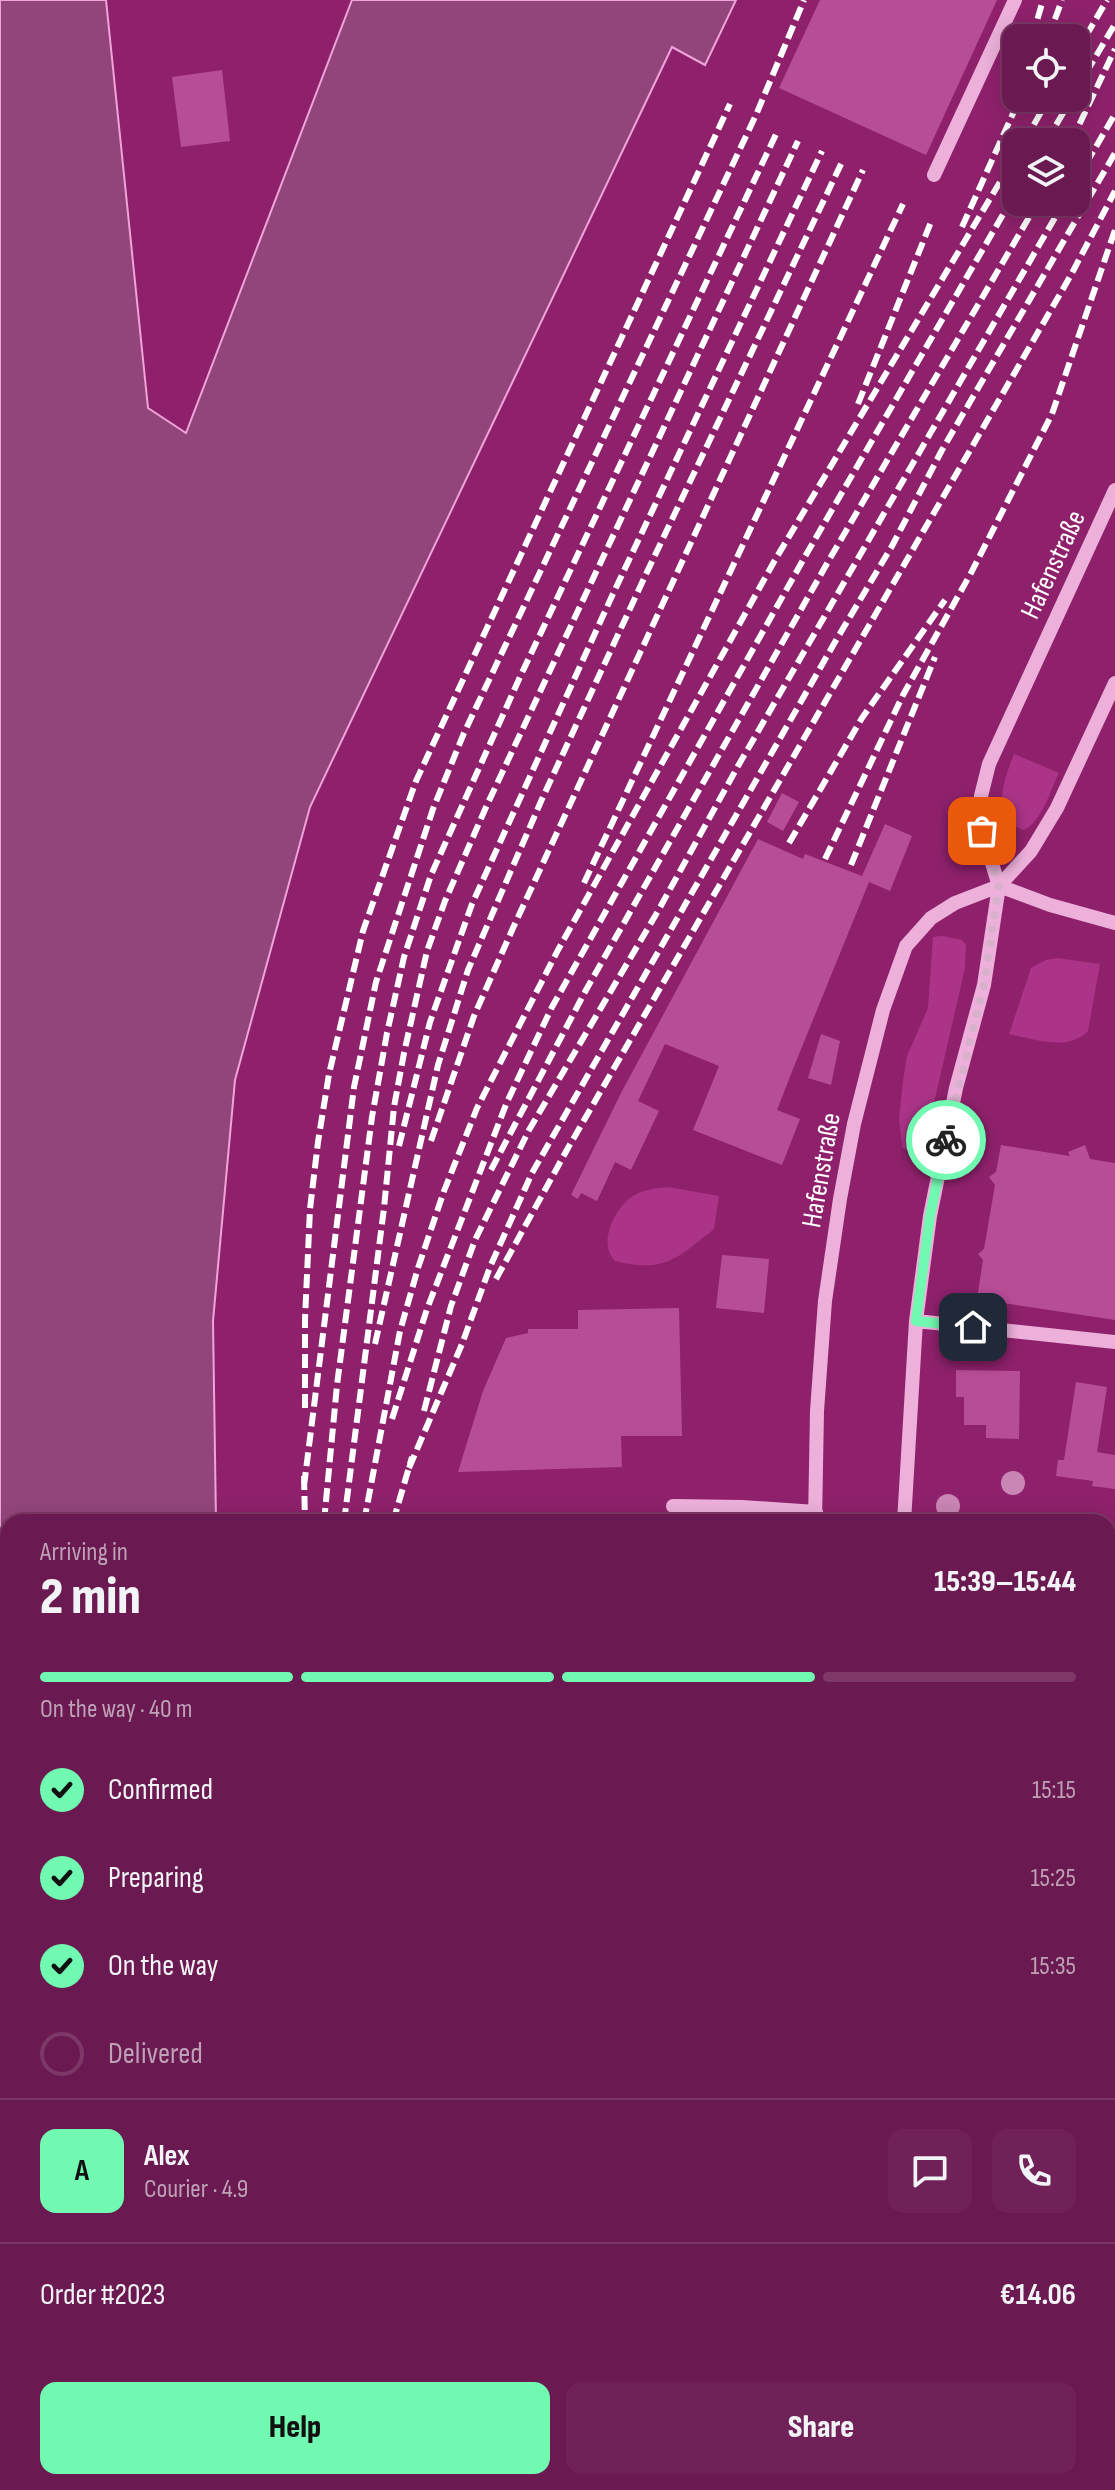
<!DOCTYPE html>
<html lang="en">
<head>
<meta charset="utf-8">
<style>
	body { margin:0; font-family:"Sofia Sans Condensed",sans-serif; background:#702258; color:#f1f3f6; height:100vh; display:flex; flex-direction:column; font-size:30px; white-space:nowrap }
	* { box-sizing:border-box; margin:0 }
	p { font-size:26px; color:#bea0b7 }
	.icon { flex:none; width:44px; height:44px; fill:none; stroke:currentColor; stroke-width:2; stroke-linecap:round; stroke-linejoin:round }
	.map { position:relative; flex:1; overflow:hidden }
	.details { position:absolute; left:0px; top:1514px; width:1116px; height:976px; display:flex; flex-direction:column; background:#6b1951; border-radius:24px 24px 0 0; box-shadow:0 4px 20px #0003,0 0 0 2px #7e3868 }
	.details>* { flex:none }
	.buttons { position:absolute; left:1002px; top:24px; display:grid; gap:16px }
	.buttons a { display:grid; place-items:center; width:88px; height:88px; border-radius:16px; background:#6b1951; box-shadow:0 4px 20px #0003,0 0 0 2px #7e3868; font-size:40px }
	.pin { position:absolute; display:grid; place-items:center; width:68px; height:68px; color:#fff; margin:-34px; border-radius:16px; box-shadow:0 4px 12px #0006 }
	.courier { position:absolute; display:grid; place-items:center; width:80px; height:80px; margin:-40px; border:6px solid #71f9b1; border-radius:50%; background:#fff; color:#222; box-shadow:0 2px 10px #0007 }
	.headline em { font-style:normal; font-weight:800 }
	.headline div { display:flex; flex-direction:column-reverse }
	.headline { display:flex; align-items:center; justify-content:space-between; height:136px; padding:0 40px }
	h1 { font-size:52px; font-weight:800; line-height:60px }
	.bar { display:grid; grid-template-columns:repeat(4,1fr); gap:12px 8px; align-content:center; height:96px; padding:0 40px }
	.bar i { height:10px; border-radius:6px; background:#7e3868 }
	.bar .current { background:#71f9b1 }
	.bar p { grid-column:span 4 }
	.line { display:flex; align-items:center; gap:20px; padding:0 40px; border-top:2px solid #7e3868 }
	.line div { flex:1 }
	.round { display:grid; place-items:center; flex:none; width:84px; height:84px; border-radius:16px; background:#702258 }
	ol { padding:0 40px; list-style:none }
	li { display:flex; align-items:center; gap:24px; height:88px }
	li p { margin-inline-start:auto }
	li .icon { padding:8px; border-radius:50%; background:#71f9b1; color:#111; stroke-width:4 }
	li:last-child { color:#bea0b7 }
	li i { width:44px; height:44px; border:4px solid #7e3868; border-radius:50% }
	.primary-button { display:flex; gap:16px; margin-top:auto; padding:16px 40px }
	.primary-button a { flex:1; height:92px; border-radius:16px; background:#71f9b1; color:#111; font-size:32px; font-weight:800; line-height:92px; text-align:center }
	.primary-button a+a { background:#702258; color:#f1f3f6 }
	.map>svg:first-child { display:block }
	.green { fill:#ac3488 }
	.water { fill:#93457b; stroke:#eea4d8; stroke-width:2 }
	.building { fill:#b84d97 }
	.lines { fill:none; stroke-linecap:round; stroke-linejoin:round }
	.minor { stroke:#ecb0da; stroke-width:14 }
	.rail { stroke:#fff; stroke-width:6; stroke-dasharray:14 6; stroke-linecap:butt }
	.tree { fill:#c985b4 }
	.done { stroke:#d8b1cc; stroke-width:8; stroke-dasharray:0 14.4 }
	.route { stroke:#71f9b1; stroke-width:10 }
	.labels { text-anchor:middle; stroke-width:7; stroke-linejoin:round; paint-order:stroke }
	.street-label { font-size:28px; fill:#fff; stroke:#8f216c }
</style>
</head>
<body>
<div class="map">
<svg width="1115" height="2490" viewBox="0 0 1115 2490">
	<rect width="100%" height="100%" fill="#8f216c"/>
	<!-- green -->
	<path class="green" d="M1014 754 1059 773C1050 790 1042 823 1023 830L1008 823C995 802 1006 775 1014 754Z
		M942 936 962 940 966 945 965 968 923 1151 910 1152 902 1147 899 1119 903 1081 907 1056 928 1008 933 937Z
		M1057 958 1100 964 1088 1031C1067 1052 1034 1039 1009 1034L1031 968 1046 960Z
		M668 1187 719 1196 714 1229C676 1259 665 1273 615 1261 598 1244 613 1212 630 1198 641 1190 655 1188 668 1187Z"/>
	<!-- water -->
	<path class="water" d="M0 0H106L148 408 186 433 352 0H736L705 65 672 47 310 807 235 1080 213 1321 216 1522H8V2482H233V2490H0Z"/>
	<!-- building -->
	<path class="building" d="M820 0H997L926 155 779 88Z
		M222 70 230 141 181 147 172 77Z
		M782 793 799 802 783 831 767 822Z
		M885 824 912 836 890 891 869 882 795 1064 777 1110 800 1119 782 1165 693 1130 719 1066 665 1044 638 1101 659 1111 631 1170 615 1162 597 1201 581 1193 578 1199 571 1195 621 1093 758 839 803 859 805 854 862 876Z
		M821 1034 840 1041 831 1085 808 1078Z
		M1001 1145 1070 1156 1068 1152 1085 1145 1090 1159 1115 1163V1320L977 1299 983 1260 978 1254 984 1249 995 1185 989 1177 996 1172Z
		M722 1255 769 1259 764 1313 716 1308Z
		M679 1308 682 1436H621L622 1467 458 1472 483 1391 506 1338 528 1333V1329H578V1310Z
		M956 1370 1020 1371 1019 1439 986 1438V1425H964V1397H956Z
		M1076 1382 1107 1387 1097 1452 1115 1455V1489L1092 1486 1093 1481 1056 1476 1058 1460H1064Z
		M1115 1642V1737H1108V1643Z
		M1108 1952 1115 1953V2033H1108Z
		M1108 2321H1115V2355H1108Z
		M354 2482H452V2490H354Z
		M536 2482H797V2490H536Z"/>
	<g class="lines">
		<!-- minor -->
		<path class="minor" d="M934 175 1015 0
			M999 886 1050 905 1115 923
			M916 1321 1115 1342
			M673 1506 742 1507 816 1512
			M815 1522 817 1411 825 1301 840 1199 854 1124 883 1010 906 946 931 918 955 903 999 886 1031 851 1057 808 1115 683
			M904 1522 916 1321 930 1216 956 1088 984 985 999 886 982 831 981 796 989 764 1115 490
			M1108 1794H1115
			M828 2482V2490
			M919 2482V2490"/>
		<!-- rail -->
		<path class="rail" d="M1032 38 1043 0
			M1048 38 1062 0
			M1076 53 1107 0
			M1076 90 1115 24
			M1024 142 1049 98
			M1046 142 1072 98
			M1071 142 1115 49
			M1076 181 1115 114
			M962 227 1020 98
			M858 404 931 222
			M789 843 862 718 945 600
			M825 859 903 695 971 573 1052 414 1115 230
			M851 865 935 657
			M584 883 903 204
			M431 1141 474 1016 513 928 863 170
			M399 1146 430 1022 472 904 612 596 822 151
			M491 1170 586 990 829 560 1038 202
			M496 1279 568 1148 1071 275 1115 191
			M375 1344 438 1065 468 970 542 799 647 572 842 162
			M305 1408V1319L310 1209 318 1142 329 1074 363 931 416 781 730 104
			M424 1411 451 1306 475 1240 529 1130 658 911 738 766 1064 202
			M392 1419 427 1309 507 1102 552 1007 807 553 1016 192
			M409 1468 462 1344 490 1267 532 1173 835 642 892 546 942 450 1115 153
			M304 1476 305 1522
			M304 1486 354 1087 376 982 433 809 464 733 756 115 804 0
			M324 1522 337 1385 372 1117 387 1033 404 957 431 875 520 677 778 130
			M344 1522 384 1208 394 1107 404 1053 427 951 445 901 487 805 798 141
			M364 1522 400 1331 418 1268 444 1191 477 1108 558 950 775 560 1016 155
			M393 1522 412 1457
			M320 2482V2490
			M342 2482V2490"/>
	</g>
	<!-- trees -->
	<g class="tree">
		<circle cx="1013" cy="1483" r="12"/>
		<circle cx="948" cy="1506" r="12"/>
	</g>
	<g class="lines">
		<!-- done -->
		<path class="done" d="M946 1140 984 985 999 886 982 831"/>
		<!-- route -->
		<path class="route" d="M946 1140 930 1216 916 1321 973 1327"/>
	</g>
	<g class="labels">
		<!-- street labels -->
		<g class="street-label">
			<text transform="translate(1052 564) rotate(-65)" y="10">Hafenstraße</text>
			<text transform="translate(820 1170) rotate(-80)" y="10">Hafenstraße</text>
		</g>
	</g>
</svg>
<div class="buttons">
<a><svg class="icon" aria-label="locate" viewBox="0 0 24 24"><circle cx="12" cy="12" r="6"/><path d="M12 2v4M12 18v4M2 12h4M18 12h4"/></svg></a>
<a><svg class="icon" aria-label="layers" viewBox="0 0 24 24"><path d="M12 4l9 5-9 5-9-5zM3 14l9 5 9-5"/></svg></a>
</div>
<div class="pin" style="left:982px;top:831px;background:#ea580c"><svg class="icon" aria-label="bag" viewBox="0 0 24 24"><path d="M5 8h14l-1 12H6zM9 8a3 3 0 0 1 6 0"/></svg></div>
<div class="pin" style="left:973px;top:1327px;background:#1f2937"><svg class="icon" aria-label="home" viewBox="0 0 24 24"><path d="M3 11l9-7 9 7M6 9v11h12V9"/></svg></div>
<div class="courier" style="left:946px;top:1140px"><svg class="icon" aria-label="bike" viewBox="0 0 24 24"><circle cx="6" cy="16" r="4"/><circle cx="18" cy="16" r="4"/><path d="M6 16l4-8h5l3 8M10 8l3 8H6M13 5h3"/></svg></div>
<section class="details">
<div class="headline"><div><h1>2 min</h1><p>Arriving in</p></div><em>15:39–15:44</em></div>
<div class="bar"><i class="current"></i><i class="current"></i><i class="current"></i><i></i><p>On the way · 40 m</p></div>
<ol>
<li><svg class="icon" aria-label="check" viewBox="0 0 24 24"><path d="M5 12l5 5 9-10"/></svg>Confirmed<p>15:15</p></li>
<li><svg class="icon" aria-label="check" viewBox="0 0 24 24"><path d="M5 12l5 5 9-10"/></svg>Preparing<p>15:25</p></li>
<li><svg class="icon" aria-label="check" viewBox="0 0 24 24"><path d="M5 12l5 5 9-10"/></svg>On the way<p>15:35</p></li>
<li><i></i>Delivered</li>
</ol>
<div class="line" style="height:144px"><b class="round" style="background:#71f9b1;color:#111">A</b><div><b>Alex</b><p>Courier · 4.9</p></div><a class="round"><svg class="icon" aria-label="chat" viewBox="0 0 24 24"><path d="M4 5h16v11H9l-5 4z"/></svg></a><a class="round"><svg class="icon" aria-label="phone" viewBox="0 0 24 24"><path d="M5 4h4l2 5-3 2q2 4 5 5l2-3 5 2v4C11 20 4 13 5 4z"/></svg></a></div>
<div class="line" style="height:104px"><div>Order #2023</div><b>€14.06</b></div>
<div class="primary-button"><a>Help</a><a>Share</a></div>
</section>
</div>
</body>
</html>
